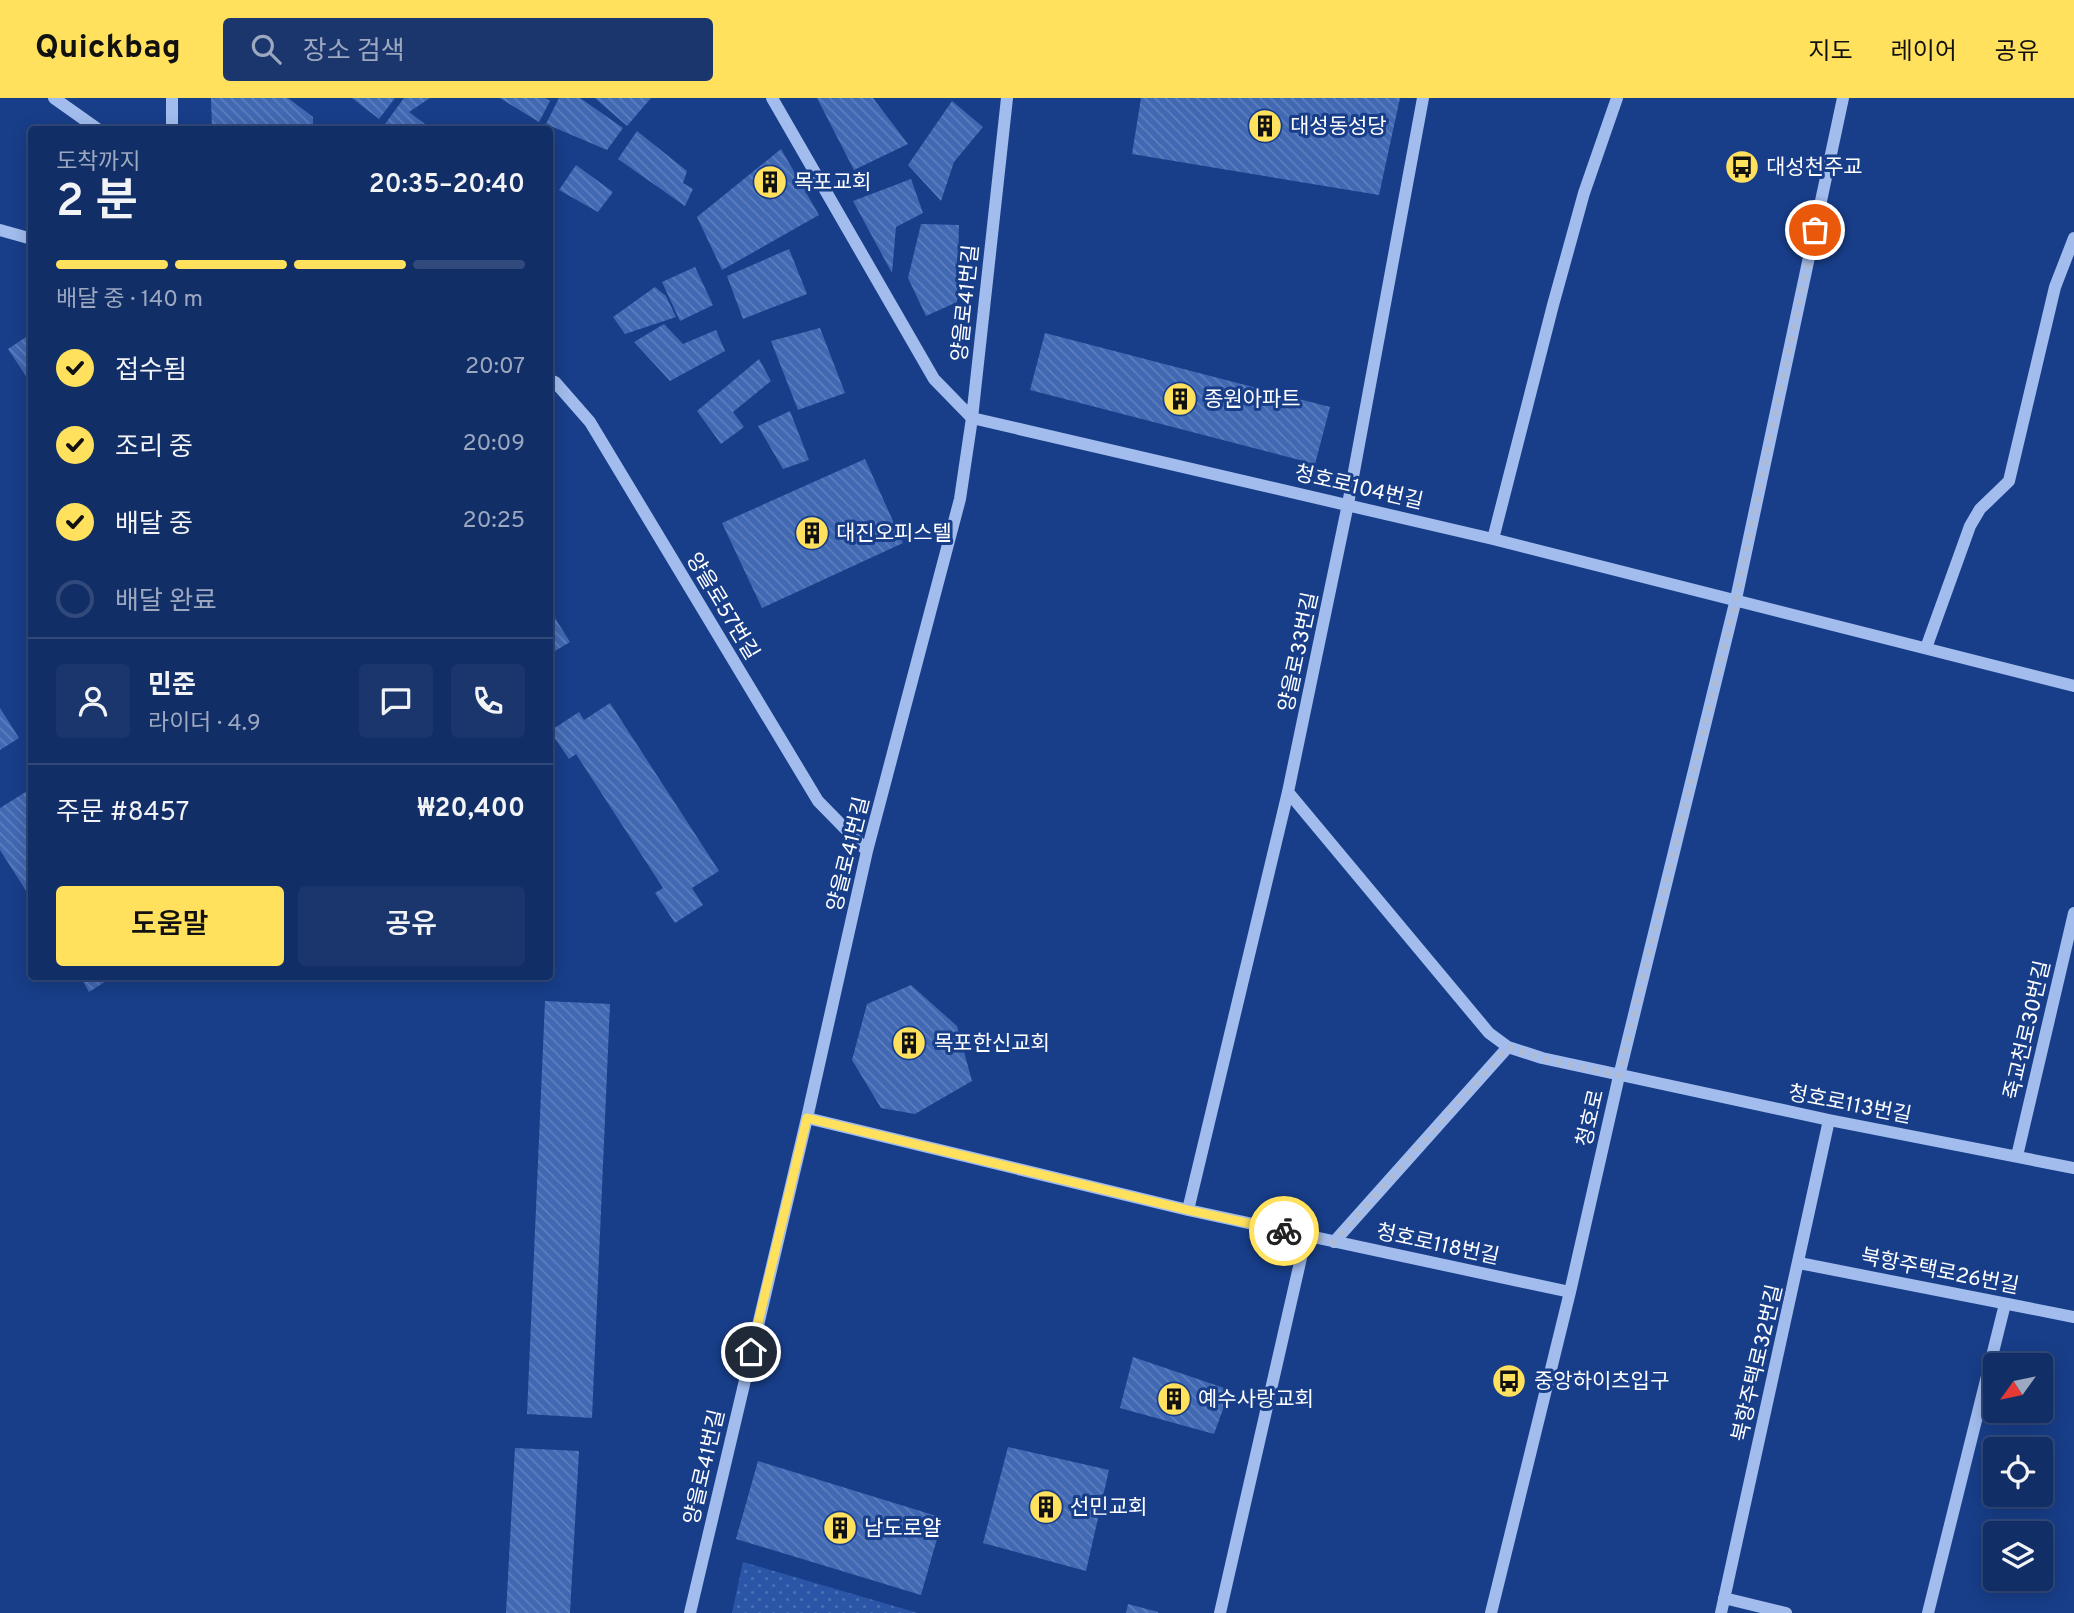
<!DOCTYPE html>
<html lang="ko">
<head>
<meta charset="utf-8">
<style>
	body { margin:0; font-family:Overpass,"Noto Sans KR",sans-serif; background:#1b366d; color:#f1f3f6; height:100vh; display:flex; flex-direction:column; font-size:26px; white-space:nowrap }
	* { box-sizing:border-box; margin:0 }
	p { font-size:23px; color:#9ca8c0 }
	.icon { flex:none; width:38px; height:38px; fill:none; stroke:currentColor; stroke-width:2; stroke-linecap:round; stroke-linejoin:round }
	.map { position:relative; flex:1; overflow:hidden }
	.sheet { position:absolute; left:28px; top:28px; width:525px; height:854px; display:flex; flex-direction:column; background:#122e67; border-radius:7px; box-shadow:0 4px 18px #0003,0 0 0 2px #314a7b }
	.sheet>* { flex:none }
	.needle { width:46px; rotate:237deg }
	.tools { position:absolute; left:1983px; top:1255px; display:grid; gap:14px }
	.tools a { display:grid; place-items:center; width:70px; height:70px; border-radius:7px; background:#122e67; box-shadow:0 4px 18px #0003,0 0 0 2px #314a7b; font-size:35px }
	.pin { position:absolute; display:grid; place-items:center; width:60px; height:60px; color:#fff; margin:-30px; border:4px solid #fff; border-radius:50%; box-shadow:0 2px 7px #0007 }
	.courier { position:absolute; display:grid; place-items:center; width:70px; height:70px; margin:-35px; border:5px solid #ffe15e; border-radius:50%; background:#fff; color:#222; box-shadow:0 2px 9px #0007 }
	.head em { font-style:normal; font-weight:600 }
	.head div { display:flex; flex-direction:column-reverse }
	.head { display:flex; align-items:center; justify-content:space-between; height:119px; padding:0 28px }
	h1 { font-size:46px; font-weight:600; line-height:52px }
	.bar { display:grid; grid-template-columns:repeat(4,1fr); gap:10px 7px; align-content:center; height:84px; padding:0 28px }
	.bar i { height:9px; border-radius:5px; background:#314a7b }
	.bar .active { background:#ffe15e }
	.bar p { grid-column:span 4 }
	.line { display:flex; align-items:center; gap:18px; padding:0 28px; border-top:2px solid #314a7b }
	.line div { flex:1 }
	.round { display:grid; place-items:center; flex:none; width:74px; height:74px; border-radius:7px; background:#1b366d }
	ol { padding:0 28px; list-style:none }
	li { display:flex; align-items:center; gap:21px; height:77px }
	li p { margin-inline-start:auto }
	li .icon { padding:7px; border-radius:50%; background:#ffe15e; color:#111; stroke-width:4 }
	li:last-child { color:#9ca8c0 }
	li i { width:38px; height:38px; border:4px solid #314a7b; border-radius:50% }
	.action { display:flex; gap:14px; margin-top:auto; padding:14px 28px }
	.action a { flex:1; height:80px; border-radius:7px; background:#ffe15e; color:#111; font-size:28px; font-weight:600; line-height:80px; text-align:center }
	.action a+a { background:#1b366d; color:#f1f3f6 }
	header { display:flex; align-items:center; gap:42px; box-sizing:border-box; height:98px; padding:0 35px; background:#ffe15e; color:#111 }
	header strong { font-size:33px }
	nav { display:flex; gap:38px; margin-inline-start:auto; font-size:24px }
	.search { width:490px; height:63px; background:#1b366d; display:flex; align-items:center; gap:18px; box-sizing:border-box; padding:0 24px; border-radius:7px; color:#9ca8c0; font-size:26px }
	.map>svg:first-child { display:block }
	.green { fill:url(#green-dots) }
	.building { fill:url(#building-back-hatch) }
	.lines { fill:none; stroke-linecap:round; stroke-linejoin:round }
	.minor { stroke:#a1bced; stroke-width:12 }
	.done { stroke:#aebbd6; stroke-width:7; stroke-dasharray:0 12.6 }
	.route { stroke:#ffe15e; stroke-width:9 }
	.labels { text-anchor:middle; stroke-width:6; stroke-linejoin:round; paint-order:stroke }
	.poi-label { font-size:21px; fill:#fff; stroke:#183e89; text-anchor:start }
	.street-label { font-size:21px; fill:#fff; stroke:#183e89 }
</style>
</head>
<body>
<header>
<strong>Quickbag</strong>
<div class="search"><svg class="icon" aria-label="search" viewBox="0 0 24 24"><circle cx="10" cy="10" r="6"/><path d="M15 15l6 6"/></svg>장소 검색</div>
<nav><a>지도</a><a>레이어</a><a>공유</a></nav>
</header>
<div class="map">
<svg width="2074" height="1515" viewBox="0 0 2074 1515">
	<defs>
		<pattern id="green-dots" width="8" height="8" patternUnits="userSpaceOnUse" patternTransform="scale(1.75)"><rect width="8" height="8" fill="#2b56a8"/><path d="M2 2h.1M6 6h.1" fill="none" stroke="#4b6fb5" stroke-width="1.8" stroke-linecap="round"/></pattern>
		<pattern id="building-back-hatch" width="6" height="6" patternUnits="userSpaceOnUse" patternTransform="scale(1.75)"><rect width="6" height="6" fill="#4168b2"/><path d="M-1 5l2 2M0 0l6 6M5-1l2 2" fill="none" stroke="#5e7fbe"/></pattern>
	</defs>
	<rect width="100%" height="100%" fill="#183e89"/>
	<!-- green -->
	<path class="green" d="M743 1464 918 1515H732Z"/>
	<!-- building -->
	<path class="building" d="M211 0H288L313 19V32H212Z
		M352 0H395L379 21Z
		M404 0H430L409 14 425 26 421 32H393L385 26Z
		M500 0H545L550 3 539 24Z
		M559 0H580L623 30 607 52 546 26Z
		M595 0H651L627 28Z
		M817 0H873L908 46 854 72Z
		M1141 0H1400L1379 97 1132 56Z
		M952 3 983 29 954 64 941 103 908 67Z
		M637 33 687 73 683 85 693 91 685 108 618 61Z
		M781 51 819 117 722 172 697 119Z
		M576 67 613 94 598 114 559 92Z
		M911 81 923 115 896 129 892 175 853 103Z
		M921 126 959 127 957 204 926 218 908 180Z
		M789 151 807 196 743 221 727 178Z
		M695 169 713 207 680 223 662 184Z
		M655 189 666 198 676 219 625 236 613 219Z
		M664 226 683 246 716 232 725 253 670 283 634 244Z
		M820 230 845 295 798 312 771 243Z
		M32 235V287L8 251Z
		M1045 235 1330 309 1315 366 1030 292Z
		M759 261 771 283 733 314 744 329 721 346 697 313Z
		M790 313 809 362 783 371 758 328Z
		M865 361 903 445 762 510 722 425Z
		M550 512 570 544 550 556Z
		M610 605 719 773 692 790 703 807 675 825 655 795 663 790 576 656 569 661 550 633 579 614 584 622Z
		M0 610 19 640 0 652Z
		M32 690V802L0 752V710Z
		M80 878H114L89 894Z
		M911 887 957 928 972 983 915 1016 881 1010 852 962 867 906Z
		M545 903 610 906 592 1320 527 1316Z
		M1133 1259 1230 1292 1214 1336 1120 1310Z
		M1008 1349 1109 1372 1086 1473 983 1445Z
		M515 1350 579 1353 570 1515H506Z
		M758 1363 943 1420 921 1497 736 1441Z
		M1128 1506 1158 1514V1515H1126Z"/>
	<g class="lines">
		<!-- minor -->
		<path class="minor" d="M54 0 99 32
			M772 0 934 281 972 320 1493 441 2074 588
			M172 32V0
			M0 132 32 141
			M550 282 555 284 590 324 818 703 867 753
			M1493 441 1553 207 1584 95 1617 0
			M1926 550 1970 428 1980 411 2009 383 2055 189 2074 140
			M1288 694 1489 935 1508 949 1542 960 1829 1022 2074 1070
			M807 1020 1188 1112 1570 1194
			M2017 1058 2074 815
			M1188 1112 1288 694 1348 406 1423 0
			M1334 1144 1508 949
			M1799 1165 2074 1219
			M1724 1500 1786 1515
			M690 1515 807 1020 867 753 960 401 972 320 1007 0
			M1220 1515 1306 1138
			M1491 1515 1570 1194 1619 978 1736 501 1843 0
			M1721 1515 1829 1022
			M1928 1515 2005 1206"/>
	</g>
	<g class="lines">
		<!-- done -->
		<path class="done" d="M1284 1133 1334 1144 1508 949 1542 960 1619 978 1736 502 1815 132"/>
		<!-- route -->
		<path class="route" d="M751 1254 807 1020 1188 1112 1284 1133"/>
	</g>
	<!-- icons -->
	<defs>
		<g id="building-disc" transform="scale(1.75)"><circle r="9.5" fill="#ffe15e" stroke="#183e89"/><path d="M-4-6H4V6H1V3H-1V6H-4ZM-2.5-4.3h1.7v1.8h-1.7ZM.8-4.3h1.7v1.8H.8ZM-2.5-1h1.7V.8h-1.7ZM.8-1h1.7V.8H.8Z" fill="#111"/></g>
		<g id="bus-disc" transform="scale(1.75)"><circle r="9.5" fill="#ffe15e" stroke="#183e89"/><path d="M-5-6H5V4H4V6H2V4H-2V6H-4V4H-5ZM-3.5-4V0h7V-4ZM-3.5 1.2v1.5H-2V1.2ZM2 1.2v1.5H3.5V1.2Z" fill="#111"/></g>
	</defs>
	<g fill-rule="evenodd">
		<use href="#building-disc" x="1265" y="28"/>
		<use href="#bus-disc" x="1742" y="69"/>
		<use href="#building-disc" x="770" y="84"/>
		<use href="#building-disc" x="1180" y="301"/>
		<use href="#building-disc" x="812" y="435"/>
		<use href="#building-disc" x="909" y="945"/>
		<use href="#bus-disc" x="1509" y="1283"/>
		<use href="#building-disc" x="1174" y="1301"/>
		<use href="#building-disc" x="1046" y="1409"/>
		<use href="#building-disc" x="840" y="1430"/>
	</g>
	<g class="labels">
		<!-- poi labels -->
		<g class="poi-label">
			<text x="1290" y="35">대성동성당</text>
			<text x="1766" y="76">대성천주교</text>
			<text x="794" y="91">목포교회</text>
			<text x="1204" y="308">종원아파트</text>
			<text x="836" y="442">대진오피스텔</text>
			<text x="934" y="952">목포한신교회</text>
			<text x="1534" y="1290">중앙하이츠입구</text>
			<text x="1198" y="1308">예수사랑교회</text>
			<text x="1070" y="1416">선민교회</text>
			<text x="864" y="1437">남도로얄</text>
		</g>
		<!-- street labels -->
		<g class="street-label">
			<text transform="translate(965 205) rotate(-84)" y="7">양을로41번길</text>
			<text transform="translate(1359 389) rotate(13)" y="7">청호로104번길</text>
			<text transform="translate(723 508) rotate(59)" y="7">양을로57번길</text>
			<text transform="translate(1298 554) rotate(-78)" y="7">양을로33번길</text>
			<text transform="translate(848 756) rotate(-76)" y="7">양을로41번길</text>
			<text transform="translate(2027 932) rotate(-77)" y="7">죽교천로30번길</text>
			<text transform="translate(1850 1006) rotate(11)" y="7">청호로113번길</text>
			<text transform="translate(1590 1020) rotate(-77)" y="7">청호로</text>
			<text transform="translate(1438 1146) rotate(12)" y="7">청호로118번길</text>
			<text transform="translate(1940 1173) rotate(11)" y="7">북항주택로26번길</text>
			<text transform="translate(1757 1265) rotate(-77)" y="7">북항주택로32번길</text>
			<text transform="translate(704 1369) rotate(-77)" y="7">양을로41번길</text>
		</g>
	</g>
</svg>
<div class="tools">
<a><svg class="needle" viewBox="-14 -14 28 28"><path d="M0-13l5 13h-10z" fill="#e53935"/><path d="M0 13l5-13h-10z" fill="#9ca8c0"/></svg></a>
<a><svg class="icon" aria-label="locate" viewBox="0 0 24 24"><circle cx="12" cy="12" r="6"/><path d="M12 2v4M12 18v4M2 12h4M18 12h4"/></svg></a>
<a><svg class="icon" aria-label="layers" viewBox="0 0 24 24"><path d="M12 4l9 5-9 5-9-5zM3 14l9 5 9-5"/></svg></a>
</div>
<div class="pin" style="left:1815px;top:132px;background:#ea580c"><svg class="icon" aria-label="bag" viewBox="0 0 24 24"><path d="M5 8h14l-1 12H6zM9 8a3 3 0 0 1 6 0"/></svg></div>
<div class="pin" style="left:751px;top:1254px;background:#1f2937"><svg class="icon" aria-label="home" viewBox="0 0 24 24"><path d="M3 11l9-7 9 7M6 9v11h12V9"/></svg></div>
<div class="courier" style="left:1284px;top:1133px"><svg class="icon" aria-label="bike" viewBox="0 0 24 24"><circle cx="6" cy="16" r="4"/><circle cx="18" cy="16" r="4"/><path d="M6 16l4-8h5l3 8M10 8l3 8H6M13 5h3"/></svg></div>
<section class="sheet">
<div class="head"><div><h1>2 분</h1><p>도착까지</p></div><em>20:35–20:40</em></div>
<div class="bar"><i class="active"></i><i class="active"></i><i class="active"></i><i></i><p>배달 중 · 140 m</p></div>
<ol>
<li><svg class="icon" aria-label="check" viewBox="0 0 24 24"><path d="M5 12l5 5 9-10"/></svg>접수됨<p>20:07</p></li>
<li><svg class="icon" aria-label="check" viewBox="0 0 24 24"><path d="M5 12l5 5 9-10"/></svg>조리 중<p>20:09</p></li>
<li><svg class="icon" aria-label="check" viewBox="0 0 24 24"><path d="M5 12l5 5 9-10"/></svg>배달 중<p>20:25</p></li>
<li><i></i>배달 완료</li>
</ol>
<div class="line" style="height:126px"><a class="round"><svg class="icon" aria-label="person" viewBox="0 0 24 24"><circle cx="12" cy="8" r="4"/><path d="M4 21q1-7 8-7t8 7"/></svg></a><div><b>민준</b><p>라이더 · 4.9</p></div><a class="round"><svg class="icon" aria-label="chat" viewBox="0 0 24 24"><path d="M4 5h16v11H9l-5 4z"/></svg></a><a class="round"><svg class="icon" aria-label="phone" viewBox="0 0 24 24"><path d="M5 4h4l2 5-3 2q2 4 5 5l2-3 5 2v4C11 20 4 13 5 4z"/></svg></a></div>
<div class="line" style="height:91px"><div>주문 #8457</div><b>₩20,400</b></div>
<div class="action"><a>도움말</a><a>공유</a></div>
</section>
</div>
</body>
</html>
